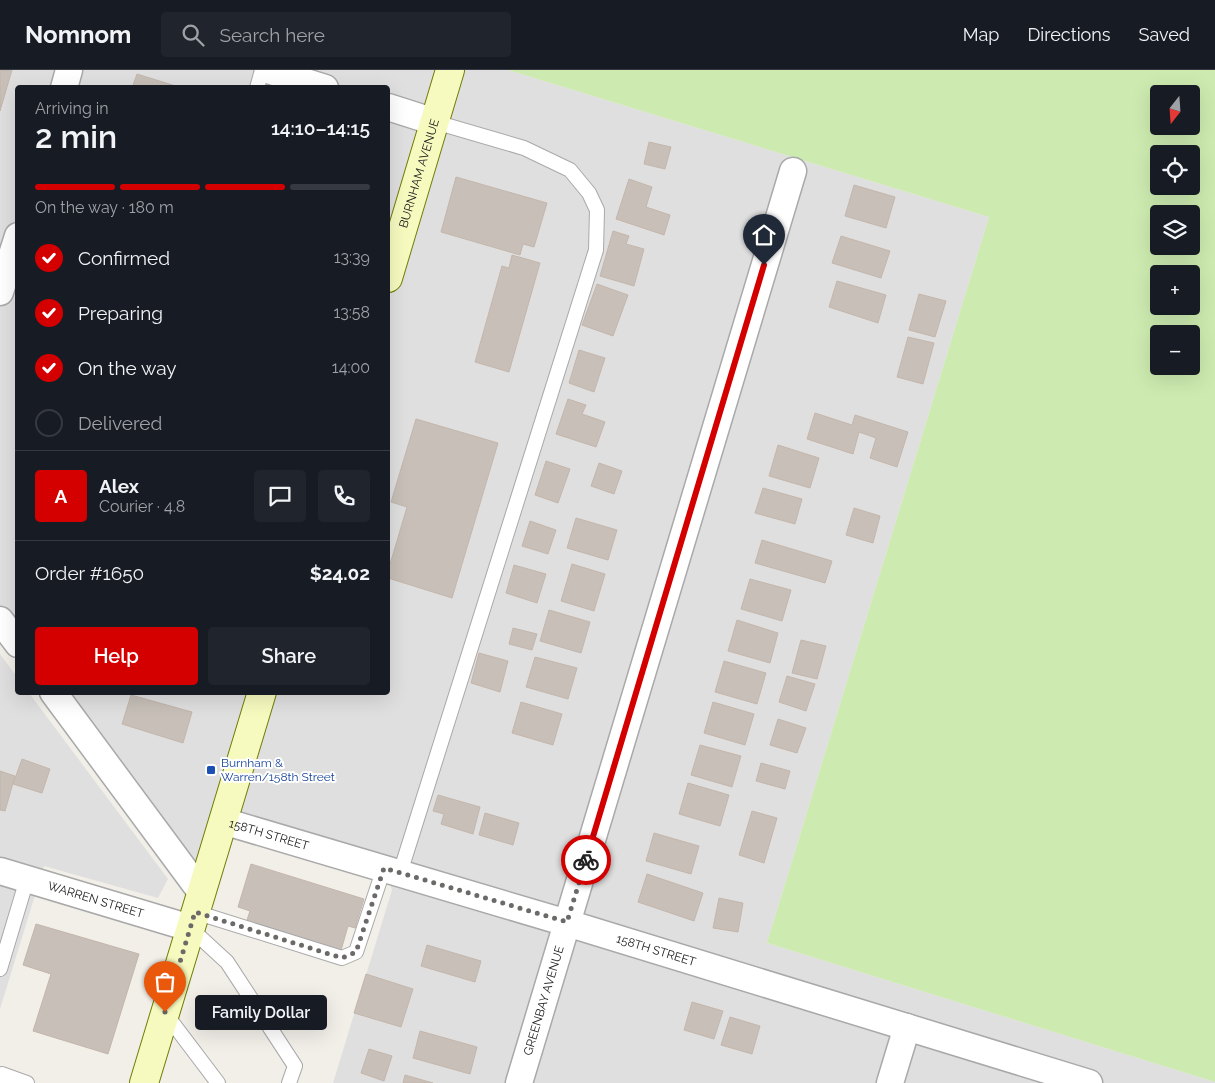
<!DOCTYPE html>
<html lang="en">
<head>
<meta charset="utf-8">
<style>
	body { margin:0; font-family:Raleway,sans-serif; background:#20242c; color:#f1f3f6; height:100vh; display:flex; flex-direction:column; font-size:19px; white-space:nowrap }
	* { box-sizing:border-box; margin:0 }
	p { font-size:16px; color:#9ea1a6 }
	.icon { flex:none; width:28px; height:28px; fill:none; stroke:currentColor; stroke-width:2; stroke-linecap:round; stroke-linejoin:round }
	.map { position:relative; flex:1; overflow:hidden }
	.drawer { position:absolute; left:15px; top:15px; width:375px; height:610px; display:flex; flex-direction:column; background:#171b24; border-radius:5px; box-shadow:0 5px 20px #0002 }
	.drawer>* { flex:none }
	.needle { width:32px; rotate:197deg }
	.tools { position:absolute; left:1150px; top:15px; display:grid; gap:10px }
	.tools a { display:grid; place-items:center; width:50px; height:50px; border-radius:5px; background:#171b24; box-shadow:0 5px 20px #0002; font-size:25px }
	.pin { position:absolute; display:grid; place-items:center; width:42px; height:42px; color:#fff; margin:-51px -21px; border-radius:50% 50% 50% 0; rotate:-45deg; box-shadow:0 0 5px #0007 }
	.pin .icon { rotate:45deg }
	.courier { position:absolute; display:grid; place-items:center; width:50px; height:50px; margin:-25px; border:4px solid #d40000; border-radius:50%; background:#fff; color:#222; box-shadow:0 1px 6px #0007 }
	.bubble { position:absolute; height:35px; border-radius:5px; background:#171b24; box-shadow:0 5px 20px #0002; font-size:16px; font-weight:600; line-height:35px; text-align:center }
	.summary em { font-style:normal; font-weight:600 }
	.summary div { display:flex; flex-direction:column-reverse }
	.summary { display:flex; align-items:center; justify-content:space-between; height:85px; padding:0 20px }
	h1 { font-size:32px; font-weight:600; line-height:38px }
	.bar { display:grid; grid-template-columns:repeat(4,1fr); gap:8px 5px; align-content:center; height:60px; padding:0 20px }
	.bar i { height:6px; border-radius:4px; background:#363941 }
	.bar .selected { background:#d40000 }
	.bar p { grid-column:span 4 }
	.line { display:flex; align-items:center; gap:12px; padding:0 20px; border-top:1px solid #363941 }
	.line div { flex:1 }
	.round { display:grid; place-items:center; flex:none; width:52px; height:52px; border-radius:5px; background:#20242c }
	ol { padding:0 20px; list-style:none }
	li { display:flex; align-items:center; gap:15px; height:55px }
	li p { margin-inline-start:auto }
	li .icon { padding:5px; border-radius:50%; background:#d40000; color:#fff; stroke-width:4 }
	li:last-child { color:#9ea1a6 }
	li i { width:28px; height:28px; border:2px solid #363941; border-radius:50% }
	.primary-button { display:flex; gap:10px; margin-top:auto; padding:10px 20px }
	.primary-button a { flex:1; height:58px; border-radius:5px; background:#d40000; color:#fff; font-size:20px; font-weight:600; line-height:58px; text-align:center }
	.primary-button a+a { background:#20242c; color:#f1f3f6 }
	header { display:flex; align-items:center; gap:30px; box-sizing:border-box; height:70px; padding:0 25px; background:#171b24; border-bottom:1px solid #363941 }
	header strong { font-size:24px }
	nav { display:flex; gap:28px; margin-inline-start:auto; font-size:18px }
	.search { width:350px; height:45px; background:#20242c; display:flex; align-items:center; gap:12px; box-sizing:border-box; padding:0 18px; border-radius:5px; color:#9ea1a6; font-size:19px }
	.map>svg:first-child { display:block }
	.residential { fill:#e0dfdf }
	.grass { fill:#cdebb0; fill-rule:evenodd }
	.building { fill:#c7bfb8; stroke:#c4b6ab }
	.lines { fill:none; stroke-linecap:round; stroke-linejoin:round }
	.lane-casing { stroke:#a9a9a9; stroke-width:16 }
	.street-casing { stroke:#a9a9a9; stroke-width:29 }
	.secondary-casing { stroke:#707d05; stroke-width:30 }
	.lane { stroke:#fff; stroke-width:14 }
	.street { stroke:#fff; stroke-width:26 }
	.secondary { stroke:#f7fabf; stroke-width:28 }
	.done { stroke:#6b6a68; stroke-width:5; stroke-dasharray:0 9 }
	.route { stroke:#d40000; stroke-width:6 }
	.transit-dot { fill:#1a4fb4; stroke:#fff; stroke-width:2 }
	.labels { text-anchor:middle; stroke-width:4; stroke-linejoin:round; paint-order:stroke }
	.street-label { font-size:12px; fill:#222; stroke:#fff }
	.transit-label { font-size:12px; fill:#164399; stroke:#fff; text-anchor:start }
</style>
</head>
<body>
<header>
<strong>Nomnom</strong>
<div class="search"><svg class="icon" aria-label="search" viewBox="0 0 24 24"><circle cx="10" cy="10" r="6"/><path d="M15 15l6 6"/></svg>Search here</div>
<nav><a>Map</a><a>Directions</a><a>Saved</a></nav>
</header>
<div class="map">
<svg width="1215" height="1013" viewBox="0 0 1215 1013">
	<rect width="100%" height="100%" fill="#f2efe9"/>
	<!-- residential -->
	<path class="residential" d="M0 0H508L989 147 767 873 1215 1012V1013H333L392 820 384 798 223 751 201 822 54 623 388 622V18H18L17 572 0 549Z
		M0 584 17 607 18 622 29 623 168 809 158 828 44 796 0 939Z"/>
	<!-- grass -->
	<path class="grass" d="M508 0H1215V1012L767 873 989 147ZM1159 24H1191V56H1159ZM1159 84H1191V116H1159ZM1159 144H1191V176H1159ZM1159 204H1191V236H1159ZM1159 264H1191V296H1159Z"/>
	<!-- building -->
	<path class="building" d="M0 0H12L0 41Z
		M137 4 182 18H132Z
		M649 72 671 77 665 99 644 94Z
		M456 107 547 133 534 177 523 174 520 185 441 162Z
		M629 109 652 117 646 137 670 145 664 165 616 149Z
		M854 115 895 127 886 158 845 146Z
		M613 161 629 166 626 174 644 179 634 216 600 206Z
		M841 166 890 181 881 208 832 193Z
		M512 185 540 193 509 302 475 292 502 196 509 198Z
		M837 211 886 225 878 253 829 237Z
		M597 214 628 225 613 266 582 255Z
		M919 224 946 231 935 267 909 260Z
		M908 267 934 273 923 314 897 307Z
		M579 280 605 288 594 322 569 313Z
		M568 329 586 335 582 344 605 352 596 377 556 364Z
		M815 343 852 355 855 345 908 362 897 397 870 388 876 368 859 362 853 384 807 369Z
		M416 349 498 373 452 528 388 508V501L407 437 391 432Z
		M778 375 819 388 810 418 769 406Z
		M546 391 570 399 558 433 535 425Z
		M599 393 622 401 614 424 591 416Z
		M763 418 802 429 795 454 755 443Z
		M854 438 880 446 873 473 846 465Z
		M576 448 617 460 608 490 567 478Z
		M530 451 556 460 548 484 522 476Z
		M762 470 832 491 825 513 755 493Z
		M572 494 605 504 594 541 561 531Z
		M514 495 546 504 537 533 506 523Z
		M750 509 791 520 782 551 741 539Z
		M549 540 590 552 581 583 540 571Z
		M737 550 778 563 770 593 728 581Z
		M513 558 537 564 532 580 509 574Z
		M801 570 826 576 817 609 792 603Z
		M479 583 508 591 500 622 471 613Z
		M535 587 577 598 568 629 526 617Z
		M724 591 766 603 757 634 715 622Z
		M787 606 815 614 806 641 779 632Z
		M131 625 192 642 183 673 122 654Z
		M521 632 562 644 553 675 512 663Z
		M713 632 754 644 745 675 704 663Z
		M778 649 806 658 797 683 770 675Z
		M700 675 741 686 732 717 691 705Z
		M22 689 50 699 42 723 13 714Z
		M761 693 790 701 785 719 756 711Z
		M0 701 15 706 5 741 0 740Z
		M688 713 729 725 720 756 679 744Z
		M438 725 480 737 473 764 441 754 444 744 433 741Z
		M752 741 777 748 764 793 739 785Z
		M485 743 519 753 513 775 479 765Z
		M654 763 699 776 691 804 646 791Z
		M251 794 364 829 355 858 348 856 340 884 245 856 250 841 238 837Z
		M647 804 703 823 694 851 638 832Z
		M719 828 743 833 738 862 713 858Z
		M36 854 139 884 108 984 33 961 51 904 23 895Z
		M427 875 481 891 475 912 421 896Z
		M366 904 413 919 401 957 354 943Z
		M692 932 723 941 714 969 684 960Z
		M730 947 760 956 752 984 721 975Z
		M420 961 477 977 470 1004 413 988Z
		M369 979 392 986 384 1011 361 1003Z
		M405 1005 433 1013H403Z"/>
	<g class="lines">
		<!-- lane casing -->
		<g class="lane-casing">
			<path id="lane" d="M257 18 262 0
				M400 803 596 180 597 140 589 123 570 100 524 78 435 52
				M195 842 342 888 356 882 384 798
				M190 858 227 892 295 996 289 1013
				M0 899 27 809
				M165 943 218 1013
				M0 1010 2 1004 27 1013"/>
		</g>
		<!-- street casing -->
		<g class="street-casing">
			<g id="street">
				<path d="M268 0 325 18"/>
				<path d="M64 18 69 0"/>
				<path d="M388 37 435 52"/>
				<path d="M0 222 18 166"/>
				<path d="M0 550 18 574"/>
				<path d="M53 622 201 822"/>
				<path id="s1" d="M223 751 567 853 1089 1013"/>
				<path id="s2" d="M0 801 190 858"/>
				<path id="s3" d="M519 1013 793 101"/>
				<path d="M890 1013 907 957"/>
			</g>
		</g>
		<!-- secondary casing -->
		<g class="secondary-casing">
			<g id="secondary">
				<path id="s4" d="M388 208 450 0"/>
				<path d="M144 1013 262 622"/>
			</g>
		</g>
		<!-- lane -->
		<use href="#lane" class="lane"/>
		<!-- street -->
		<use href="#street" class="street"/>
		<!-- secondary -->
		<use href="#secondary" class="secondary"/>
	</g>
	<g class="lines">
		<!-- done -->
		<path class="done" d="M165 942 195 842 342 888 356 882 384 798 567 852 586 790"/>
		<!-- route -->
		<path class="route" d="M586 790 764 195"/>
	</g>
	<!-- markers -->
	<rect class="transit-dot" x="206" y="695" width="10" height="10" rx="2.5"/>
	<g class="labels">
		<!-- street labels -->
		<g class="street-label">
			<text dy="4" stroke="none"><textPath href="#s4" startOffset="109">BURNHAM AVENUE</textPath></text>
			<text dy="4" stroke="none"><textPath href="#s1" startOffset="48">158TH STREET</textPath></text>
			<text dy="4" stroke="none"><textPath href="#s2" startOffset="100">WARREN STREET</textPath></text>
			<text dy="4" stroke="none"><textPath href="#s1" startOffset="452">158TH STREET</textPath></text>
			<text dy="4" stroke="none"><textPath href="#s3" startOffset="86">GREENBAY AVENUE</textPath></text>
		</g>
		<!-- transit labels -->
		<g class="transit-label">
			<text x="221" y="697">Burnham &amp;<tspan x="221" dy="14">Warren/158th Street</tspan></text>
		</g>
	</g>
</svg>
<div class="tools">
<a><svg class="needle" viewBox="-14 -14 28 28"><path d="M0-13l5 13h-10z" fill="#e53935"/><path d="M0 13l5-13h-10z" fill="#9ea1a6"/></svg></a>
<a><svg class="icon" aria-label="locate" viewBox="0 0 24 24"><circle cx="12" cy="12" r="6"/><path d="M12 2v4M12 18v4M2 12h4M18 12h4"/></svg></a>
<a><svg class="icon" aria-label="layers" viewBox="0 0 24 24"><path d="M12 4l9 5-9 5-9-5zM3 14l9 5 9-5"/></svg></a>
<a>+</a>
<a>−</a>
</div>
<div class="pin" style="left:165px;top:942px;background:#ea580c"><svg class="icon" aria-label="bag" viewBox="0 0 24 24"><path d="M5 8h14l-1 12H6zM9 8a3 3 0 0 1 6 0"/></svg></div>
<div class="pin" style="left:764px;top:195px;background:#1f2937"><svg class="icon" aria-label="home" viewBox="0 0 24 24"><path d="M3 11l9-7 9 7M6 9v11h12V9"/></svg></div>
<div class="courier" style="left:586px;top:790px"><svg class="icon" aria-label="bike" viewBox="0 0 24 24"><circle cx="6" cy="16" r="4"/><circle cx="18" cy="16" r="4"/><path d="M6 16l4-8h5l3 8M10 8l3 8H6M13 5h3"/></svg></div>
<div class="bubble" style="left:195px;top:925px;width:132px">Family Dollar</div>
<section class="drawer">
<div class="summary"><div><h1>2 min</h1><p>Arriving in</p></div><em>14:10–14:15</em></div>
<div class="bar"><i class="selected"></i><i class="selected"></i><i class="selected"></i><i></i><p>On the way · 180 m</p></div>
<ol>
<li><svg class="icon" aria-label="check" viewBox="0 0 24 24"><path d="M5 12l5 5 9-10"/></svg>Confirmed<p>13:39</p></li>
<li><svg class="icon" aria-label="check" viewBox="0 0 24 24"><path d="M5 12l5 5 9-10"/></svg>Preparing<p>13:58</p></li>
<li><svg class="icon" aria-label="check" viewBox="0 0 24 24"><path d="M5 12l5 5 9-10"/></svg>On the way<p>14:00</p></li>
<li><i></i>Delivered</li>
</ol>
<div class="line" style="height:90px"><b class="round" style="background:#d40000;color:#fff">A</b><div><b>Alex</b><p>Courier · 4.8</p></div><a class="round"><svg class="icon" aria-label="chat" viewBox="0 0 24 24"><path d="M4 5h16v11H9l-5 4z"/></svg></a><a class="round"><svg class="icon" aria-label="phone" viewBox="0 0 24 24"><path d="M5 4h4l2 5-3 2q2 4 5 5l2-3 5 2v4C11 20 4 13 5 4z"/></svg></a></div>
<div class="line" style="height:65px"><div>Order #1650</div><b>$24.02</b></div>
<div class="primary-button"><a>Help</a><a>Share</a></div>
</section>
</div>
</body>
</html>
